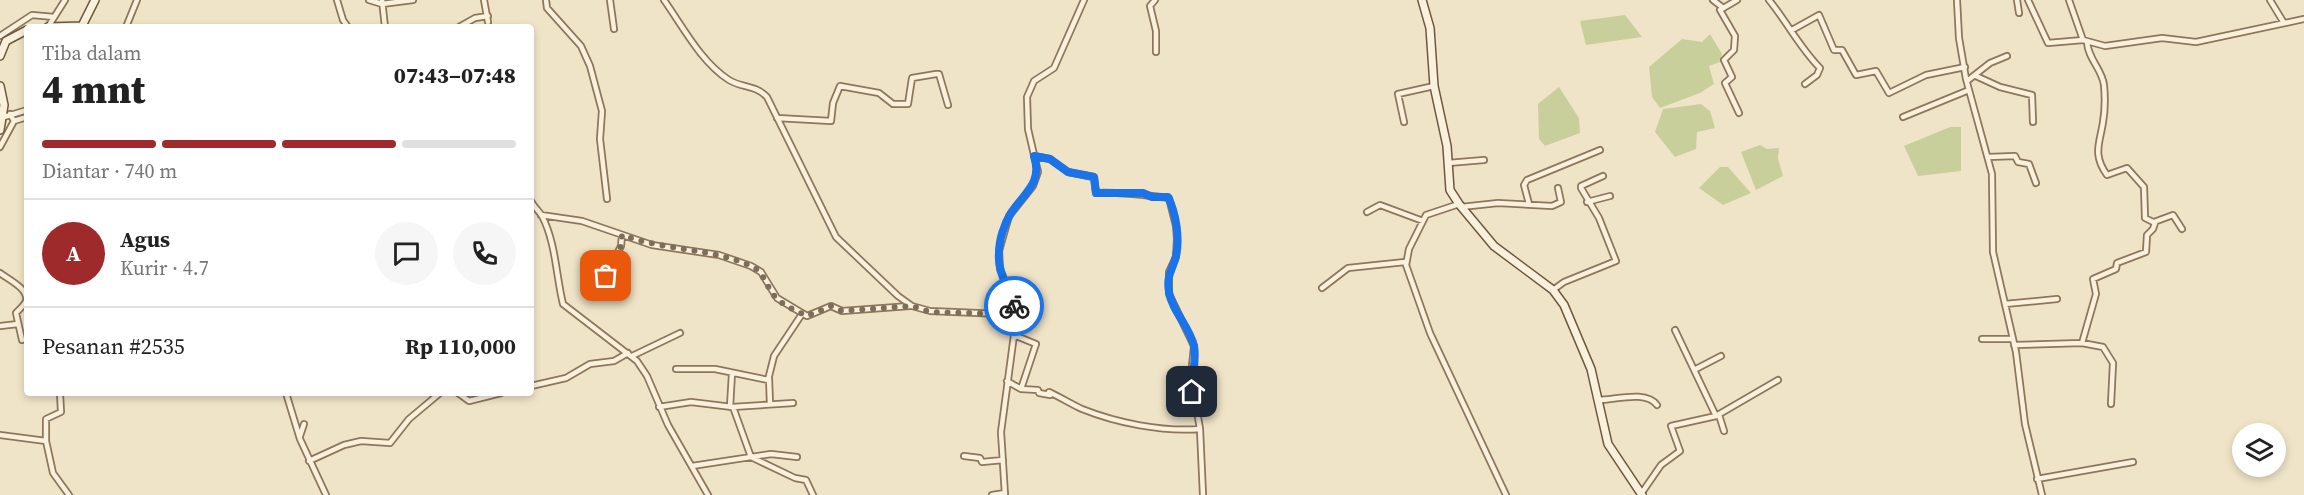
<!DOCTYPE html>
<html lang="id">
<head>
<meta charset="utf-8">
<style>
	body { margin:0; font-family:"Source Serif 4",serif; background:#f6f6f6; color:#222; height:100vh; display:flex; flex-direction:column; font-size:22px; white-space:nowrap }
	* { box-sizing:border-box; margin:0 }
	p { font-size:20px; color:#767676 }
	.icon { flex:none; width:33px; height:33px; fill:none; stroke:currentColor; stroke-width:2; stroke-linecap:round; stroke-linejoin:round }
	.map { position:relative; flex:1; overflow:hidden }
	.sheet { position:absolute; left:24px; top:24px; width:510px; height:372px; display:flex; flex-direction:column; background:#fff; border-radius:6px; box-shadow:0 3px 9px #0003 }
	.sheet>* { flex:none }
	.fabs { position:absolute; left:2232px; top:423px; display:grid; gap:12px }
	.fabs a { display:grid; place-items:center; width:54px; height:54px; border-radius:50%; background:#fff; box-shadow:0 3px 9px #0003; font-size:30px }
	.pin { position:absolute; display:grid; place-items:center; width:51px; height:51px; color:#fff; margin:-26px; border-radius:12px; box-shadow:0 3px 9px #0006 }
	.courier { position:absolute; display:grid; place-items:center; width:60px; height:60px; margin:-30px; border:4px solid #1a73e8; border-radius:50%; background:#fff; color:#222; box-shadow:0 2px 8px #0007 }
	.head em { font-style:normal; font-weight:800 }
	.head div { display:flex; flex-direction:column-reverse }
	.head { display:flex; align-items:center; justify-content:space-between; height:102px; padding:0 18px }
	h1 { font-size:39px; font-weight:800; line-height:45px }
	.bar { display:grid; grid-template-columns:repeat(4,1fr); gap:9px 6px; align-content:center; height:72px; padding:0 18px }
	.bar i { height:8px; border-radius:4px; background:#e0e0e0 }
	.bar .active { background:#9e2a2b }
	.bar p { grid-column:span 4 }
	.line { display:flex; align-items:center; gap:15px; padding:0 18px; border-top:2px solid #e0e0e0 }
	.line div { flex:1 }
	.round { display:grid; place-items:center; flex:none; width:63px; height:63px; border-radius:32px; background:#f6f6f6 }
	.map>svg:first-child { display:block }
	.green { fill:#c9cf9b }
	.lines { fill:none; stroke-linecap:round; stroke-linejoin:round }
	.street-casing { stroke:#8d765c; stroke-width:8 }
	.secondary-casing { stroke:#6f573f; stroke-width:10 }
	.street { stroke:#faf1dc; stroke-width:4.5 }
	.secondary { stroke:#faf1dc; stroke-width:7 }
	.done { stroke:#7c6e5b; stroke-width:6; stroke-dasharray:0 10.8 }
	.route { stroke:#1a73e8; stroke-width:8 }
</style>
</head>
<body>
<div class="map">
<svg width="2304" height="495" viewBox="0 0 2304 495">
	<rect width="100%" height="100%" fill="#f0e4c8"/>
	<!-- green -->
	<path class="green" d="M1625 15 1642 37 1586 45 1580 21Z
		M1710 34 1722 54 1720 62 1709 66 1714 84 1700 93 1660 108 1652 97 1649 67 1682 39 1702 42Z
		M1559 87 1579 118 1580 133 1545 146 1539 139 1538 104Z
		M1701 104 1710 111 1715 128 1697 132 1696 149 1675 157 1655 132 1663 109Z
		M1950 127H1961V171L1918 176 1904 146Z
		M1760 145 1767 149 1779 148 1778 158 1783 176 1756 190 1741 152Z
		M1720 167H1728L1751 193 1723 205 1699 188Z"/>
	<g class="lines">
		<!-- street casing -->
		<g class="street-casing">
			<path id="street" d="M337 0 343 20 348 27
				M369 0 382 4 413 0
				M382 0 385 27
				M484 0 488 22
				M546 0 547 8 581 46 590 66 602 111 600 139 607 199
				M610 0 614 29
				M664 0C683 27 701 62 729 80 742 88 756 85 767 97L836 237 898 296 912 306 930 311 1002 314 1014 318V335L1001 432 1005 495
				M1155 0 1150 6 1156 31V52
				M1713 0 1722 7
				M1737 0 1720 10 1735 36 1734 50 1724 60 1732 77 1725 83 1739 113
				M1769 0C1787 22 1800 48 1820 68L1817 75 1805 84
				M1957 0 1959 38 1966 79 1992 174 1993 252 2016 352 2025 424 2042 495
				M2017 0 2019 13
				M2028 0 2048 43 2083 40
				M2069 0 2083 40 2105 46 2162 38 2196 42 2304 19
				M2270 0 2284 23
				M48 27 65 0
				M126 27 137 0
				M459 27 475 18 488 16
				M1792 30 1819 15 1834 50H1842L1856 75 1876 71 1889 93 1926 75 1965 67
				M0 36 32 15 54 17
				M1976 76 2000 87 2032 95 2033 122
				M1967 81 1990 63 2007 56
				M4 117 27 110
				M1903 117 1969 90
				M777 118 831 121 833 103 840 86 879 93 893 104H908L912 78 936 74H939L948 105
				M14 121 27 117
				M1404 122 1398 94 1434 86
				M0 147 14 121 10 114
				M1034 156 1050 159 1068 172 1094 177 1096 193C1121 192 1145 195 1169 198L1176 226 1177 239 1176 257 1169 272V294L1194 346 1191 376 1200 429 1203 495
				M1988 157 2015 156 2018 162 2029 164 2036 183
				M1448 163 1484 160
				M531 201C534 207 539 211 542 216 556 243 556 276 563 304L637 361 647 376 668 425 708 495
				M1587 202 1610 196
				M1459 204 1426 215 1409 249 1406 265 1430 333 1506 495
				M1529 204 1524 185 1527 180 1600 150
				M1461 207 1498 203 1552 206 1561 202 1558 188
				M1367 212 1380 205 1423 221
				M541 215 582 221 652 245 719 255 751 266 761 272 777 298 807 316 831 306 842 311 910 306
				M2154 222 2173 215 2182 229
				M0 273C8 279 29 289 26 301 24 306 19 309 16 313L22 340
				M606 276 621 246 622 235
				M1322 288 1348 268 1405 262 1406 265
				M1553 290 1564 282 1616 261 1599 218 1581 188V186L1603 176
				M2005 304 2057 299
				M1014 318 1013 303 1000 269 999 251 1009 216 1033 186 1038 172 1028 129 1027 97 1034 81 1054 68 1084 0
				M0 326 18 324
				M1675 330 1716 416
				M1014 335 1036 344 1021 389
				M1982 339H2013
				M2082 343 2096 294 2093 279 2116 269 2117 263 2146 252 2147 235 2153 229 2155 223 2145 218 2144 187 2127 168 2107 175C2092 154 2100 143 2103 122 2105 111 2105 96 2104 85 2102 69 2088 59 2087 42
				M2014 345 2082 343 2103 347 2113 363 2111 404
				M632 356 680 333
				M676 369H715L768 380 774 356 802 314
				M1694 370 1721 356
				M769 378 770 404
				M1007 381 1021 389 1038 390 1039 393 1050 395 1049 392C1060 397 1071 404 1082 409 1117 423 1162 432 1200 429
				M531 386 566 378 590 364 614 361 628 353
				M60 393 61 412 46 419V441L53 473 69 495
				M286 393 300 439 326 495
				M458 393 469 401 501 393
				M1598 400C1615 400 1646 390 1657 405
				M659 407 691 402 732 407 793 403
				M730 407 732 373
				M733 407 751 457 795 478 806 480 813 495
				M1719 415 1724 431
				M0 435 46 441
				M300 436 304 424
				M964 456 980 458 982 462 1003 460
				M309 461 344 445 361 441 390 443 409 419 440 393
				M692 466 771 454 797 457
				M2037 479 2133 462
				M1641 494 1661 465 1680 451 1671 426 1716 416 1778 380
				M992 495 1005 493"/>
		</g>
		<!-- secondary casing -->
		<g class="secondary-casing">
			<path id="secondary" d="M1422 0 1430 28 1434 86 1447 146 1450 190 1459 204 1494 246 1553 290 1564 305 1591 369 1608 444 1642 495
				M48 27 82 26 95 0
				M0 56 6 41 27 30
				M0 86 4 105 0 130"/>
		</g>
		<!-- street -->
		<use href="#street" class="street"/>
		<!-- secondary -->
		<use href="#secondary" class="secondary"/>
	</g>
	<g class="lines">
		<!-- done -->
		<path class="done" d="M606 276 621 246 622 235C665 251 715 248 753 267 763 272 766 284 772 293 780 304 794 310 807 316L831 306 842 311 912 306 930 312 1002 314 1014 318V306"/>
		<!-- route -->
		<path class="route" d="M1014 306C1010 288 997 273 999 253 999 240 1004 224 1011 213 1024 193 1043 183 1034 156L1050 159 1068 172 1094 177 1096 193H1143L1152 197H1168C1176 213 1180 238 1176 256 1173 270 1166 274 1169 292 1172 311 1190 327 1194 346 1197 361 1191 377 1192 392"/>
	</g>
</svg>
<div class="fabs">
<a><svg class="icon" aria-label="layers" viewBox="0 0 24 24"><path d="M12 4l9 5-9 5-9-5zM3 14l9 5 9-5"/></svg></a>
</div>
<div class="pin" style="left:606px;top:276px;background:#ea580c"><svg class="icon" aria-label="bag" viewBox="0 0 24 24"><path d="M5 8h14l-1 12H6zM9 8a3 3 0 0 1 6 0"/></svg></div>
<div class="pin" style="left:1192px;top:392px;background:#1f2937"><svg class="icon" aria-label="home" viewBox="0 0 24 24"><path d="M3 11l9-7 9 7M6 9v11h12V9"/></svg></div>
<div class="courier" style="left:1014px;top:306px"><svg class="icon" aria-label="bike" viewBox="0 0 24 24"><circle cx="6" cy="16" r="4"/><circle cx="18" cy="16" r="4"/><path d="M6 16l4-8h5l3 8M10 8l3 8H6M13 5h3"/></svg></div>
<section class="sheet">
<div class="head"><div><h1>4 mnt</h1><p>Tiba dalam</p></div><em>07:43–07:48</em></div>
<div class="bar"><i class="active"></i><i class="active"></i><i class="active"></i><i></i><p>Diantar · 740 m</p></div>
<div class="line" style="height:108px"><b class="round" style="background:#9e2a2b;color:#fff">A</b><div><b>Agus</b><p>Kurir · 4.7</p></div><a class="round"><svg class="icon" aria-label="chat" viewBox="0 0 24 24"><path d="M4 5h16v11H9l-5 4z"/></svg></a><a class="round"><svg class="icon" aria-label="phone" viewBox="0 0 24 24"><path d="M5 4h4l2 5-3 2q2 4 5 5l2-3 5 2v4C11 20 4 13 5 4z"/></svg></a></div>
<div class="line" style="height:78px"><div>Pesanan #2535</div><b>Rp 110,000</b></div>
</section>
</div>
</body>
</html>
